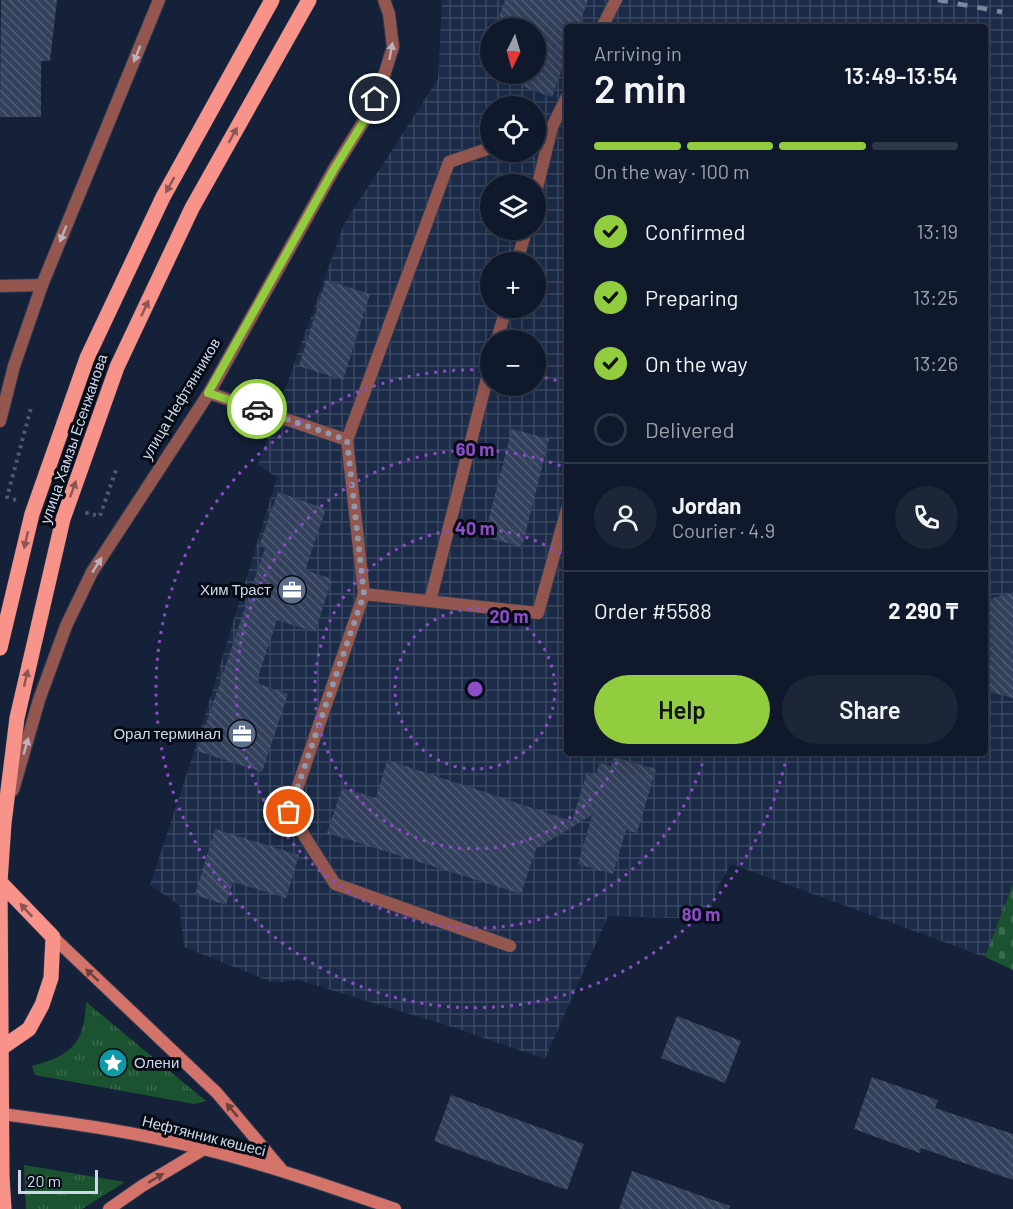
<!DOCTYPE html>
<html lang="en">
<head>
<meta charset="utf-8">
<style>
	body { margin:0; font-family:Barlow,sans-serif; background:#1d2637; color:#f1f3f6; height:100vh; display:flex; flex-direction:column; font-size:22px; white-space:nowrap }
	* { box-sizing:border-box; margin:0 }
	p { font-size:20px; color:#9ba0a9 }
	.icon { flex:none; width:33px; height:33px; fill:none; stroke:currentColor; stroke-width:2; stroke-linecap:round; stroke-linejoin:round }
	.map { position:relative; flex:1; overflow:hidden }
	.drawer { position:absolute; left:564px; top:24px; width:424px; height:732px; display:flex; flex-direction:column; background:#0f192b; border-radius:6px; box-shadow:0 6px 24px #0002,0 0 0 2px #2f3847 }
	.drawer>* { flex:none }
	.needle { width:39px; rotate:185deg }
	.tools { position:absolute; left:480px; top:18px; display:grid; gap:12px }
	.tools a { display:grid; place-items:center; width:66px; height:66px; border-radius:50%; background:#0f192b; box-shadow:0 6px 24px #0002,0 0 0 2px #2f3847; font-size:30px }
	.scale { position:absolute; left:18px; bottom:15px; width:80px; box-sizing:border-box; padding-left:6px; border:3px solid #cfd8e9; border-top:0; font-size:16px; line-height:21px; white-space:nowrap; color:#cfd8e9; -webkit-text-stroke:4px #060b15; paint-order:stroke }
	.pin { position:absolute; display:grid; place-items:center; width:51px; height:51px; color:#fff; margin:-26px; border:3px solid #fff; border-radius:50%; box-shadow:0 2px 6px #0007 }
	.courier { position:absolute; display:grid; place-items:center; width:60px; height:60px; margin:-30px; border:4px solid #91cd3f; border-radius:50%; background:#fff; color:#222; box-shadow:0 2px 8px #0007 }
	.summary em { font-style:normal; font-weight:600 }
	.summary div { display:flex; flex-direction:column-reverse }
	.summary { display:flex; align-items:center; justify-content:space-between; height:102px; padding:0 30px }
	h1 { font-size:39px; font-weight:600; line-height:45px }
	.bar { display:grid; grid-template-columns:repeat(4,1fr); gap:9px 6px; align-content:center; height:72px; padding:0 30px }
	.bar i { height:8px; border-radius:4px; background:#2f3847 }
	.bar .on { background:#91cd3f }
	.bar p { grid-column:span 4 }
	.line { display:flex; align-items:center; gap:15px; padding:0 30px; border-top:2px solid #2f3847 }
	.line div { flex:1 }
	.round { display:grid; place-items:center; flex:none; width:63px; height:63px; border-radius:32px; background:#1d2637 }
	ol { padding:0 30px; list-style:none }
	li { display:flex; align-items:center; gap:18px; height:66px }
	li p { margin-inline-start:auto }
	li .icon { padding:6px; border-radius:50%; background:#91cd3f; color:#111; stroke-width:4 }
	li:last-child { color:#9ba0a9 }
	li i { width:33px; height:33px; border:3px solid #2f3847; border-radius:50% }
	.button { display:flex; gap:12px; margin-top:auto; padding:12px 30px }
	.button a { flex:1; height:69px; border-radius:36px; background:#91cd3f; color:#111; font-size:24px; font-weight:600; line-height:69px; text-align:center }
	.button a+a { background:#1d2637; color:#f1f3f6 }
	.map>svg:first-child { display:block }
	.industrial { fill:url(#industrial-grid); fill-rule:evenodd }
	.grass { fill:url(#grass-tufts) }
	.cemetery { fill:url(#cemetery-stones) }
	.building { fill:url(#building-back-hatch) }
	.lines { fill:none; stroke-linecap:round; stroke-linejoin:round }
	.service-casing { stroke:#2e3b52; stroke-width:14 }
	.minor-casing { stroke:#2e3b52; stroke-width:14 }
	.tertiary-casing { stroke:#2e3b52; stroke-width:14 }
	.secondary-casing { stroke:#2e3b52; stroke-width:14 }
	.primary-casing { stroke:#2e3b52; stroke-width:16 }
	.path { stroke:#4e5a70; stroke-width:4; stroke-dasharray:3 4.5; stroke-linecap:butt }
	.service { stroke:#935750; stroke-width:12 }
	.minor { stroke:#935750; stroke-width:12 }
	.tertiary { stroke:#935750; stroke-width:12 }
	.secondary { stroke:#d37369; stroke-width:12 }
	.primary { stroke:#f79388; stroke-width:15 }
	.rail { stroke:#7c879b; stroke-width:4.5; stroke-dasharray:10 10; stroke-linecap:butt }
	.oneway { fill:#bdb1bb }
	.oneway2 { fill:#8b5654 }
	.oneway3 { fill:#6c3f3f }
	.done { stroke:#8e98ab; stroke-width:6; stroke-dasharray:0 10.8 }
	.route { stroke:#91cd3f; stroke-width:8 }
	.ring { fill:none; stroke:#8c4ec7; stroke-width:3; stroke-dasharray:3 6 }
	.labels { text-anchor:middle; stroke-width:6; stroke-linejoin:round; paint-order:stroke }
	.street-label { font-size:15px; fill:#cfd8e9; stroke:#060b15 }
	.poi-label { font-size:15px; fill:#cfd8e9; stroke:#060b15; text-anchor:end }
	.centre { fill:#8c4ec7; stroke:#060b15; stroke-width:3 }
	.ring-label { font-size:18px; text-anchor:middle; font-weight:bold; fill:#8c4ec7; stroke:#060b15; stroke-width:6; stroke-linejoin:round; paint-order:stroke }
</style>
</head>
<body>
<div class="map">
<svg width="1013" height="1209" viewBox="0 0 1013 1209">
	<defs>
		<pattern id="industrial-grid" width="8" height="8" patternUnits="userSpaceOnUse" patternTransform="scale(1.5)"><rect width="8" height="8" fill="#1b2b48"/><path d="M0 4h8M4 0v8" fill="none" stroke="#3b4962"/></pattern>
		<pattern id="grass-tufts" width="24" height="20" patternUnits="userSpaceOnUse" patternTransform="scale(1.5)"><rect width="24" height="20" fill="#1b522f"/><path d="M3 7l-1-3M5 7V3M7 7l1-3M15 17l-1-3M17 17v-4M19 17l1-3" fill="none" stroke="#3b6a4d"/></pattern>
		<pattern id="cemetery-stones" width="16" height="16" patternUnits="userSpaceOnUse" patternTransform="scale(1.5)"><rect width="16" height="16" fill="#1b522f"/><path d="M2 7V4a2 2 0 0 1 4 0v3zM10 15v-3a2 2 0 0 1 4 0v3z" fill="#3b6a4d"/></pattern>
		<pattern id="building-back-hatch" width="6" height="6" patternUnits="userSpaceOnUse" patternTransform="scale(1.5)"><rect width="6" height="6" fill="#33415c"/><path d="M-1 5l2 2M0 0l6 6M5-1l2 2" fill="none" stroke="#505c73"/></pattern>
	</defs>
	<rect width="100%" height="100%" fill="#142139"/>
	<!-- industrial -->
	<path class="industrial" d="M442 0H1013V883L985 957 731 864 719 885 707 919 608 916 545 1059 446 1025 298 980 274 983 184 947 179 905 150 885 192 758 277 477 258 465 344 224 438 79ZM567 27H986V753H567ZM490 28H536V74H490ZM490 106H536V152H490ZM490 184H536V230H490ZM490 262H536V308H490ZM490 340H536V386H490Z"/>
	<!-- grass -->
	<path class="grass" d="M86 1002 206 1101 194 1104 35 1075 32 1066C71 1056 85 1043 86 1002Z
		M24 1165 125 1182 82 1209H26Z"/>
	<!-- cemetery -->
	<path class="cemetery" d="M1013 883V970L985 957Z"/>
	<!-- building -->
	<path class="building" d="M1 0H57L50 61H41V117H0Z
		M505 0H588L578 27H567V56L552 97 493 76 494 74H536V28H495Z
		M326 280 370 294 343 380 299 366Z
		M512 429 549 439 522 547 484 537Z
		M278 492 326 509 305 570 332 579 315 632 277 620 256 683 288 694 262 772 197 751 265 548 259 546Z
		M1013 592V698L986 691V600Z
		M614 757 656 769 637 833 626 830 613 874 578 864 592 815 536 849 521 894 327 833 342 788 376 798 387 760 572 821 587 772 596 774 599 763 611 766Z
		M215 829 299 855 286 898 233 882 226 905 195 895Z
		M677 1016 741 1041 725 1083 661 1058Z
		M872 1077 938 1100 935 1108 1013 1134V1180L921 1148 920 1153 854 1129Z
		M451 1095 584 1144 567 1190 434 1141Z
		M632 1171 730 1206 729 1209H619Z"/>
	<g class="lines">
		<!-- service casing -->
		<g class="service-casing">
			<path id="service" d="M602 27 616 0
				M536 133 552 127 567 97
				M536 192 552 127
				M517 262 526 230
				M497 340 506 308
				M209 393 347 440 364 594 289 812 335 884 510 946
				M347 440 449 162 490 148
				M364 594 538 613 567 509
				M430 601 490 367"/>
		</g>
		<!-- minor casing -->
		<g class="minor-casing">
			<path id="minor" d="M0 286 42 285"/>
		</g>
		<!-- tertiary casing -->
		<g class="tertiary-casing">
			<path id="tertiary" d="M0 421 14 366 42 285 159 0
				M13 790 39 700 66 626 92 572 209 393 334 169 367 116 382 82 393 47 389 14 384 0"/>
		</g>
		<!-- secondary casing -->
		<g class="secondary-casing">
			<path id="secondary" d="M53 937 217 1093 282 1170
				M2 1114C70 1123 137 1132 203 1149 268 1165 331 1187 395 1209
				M109 1209 142 1186 204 1149"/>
		</g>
		<!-- primary casing -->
		<g class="primary-casing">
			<path id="primary" d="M0 648 32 514 87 358 163 197 272 0
				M0 1049 29 1029 42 1005 51 978 53 937 0 882
				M4 1209 2 1177 0 882 4 823 17 718 63 519 117 367 192 208 309 0"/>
		</g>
		<!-- path -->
		<path class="path" d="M16 500 7 497 31 408
			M88 512 87 513 100 516 116 470"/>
		<!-- service -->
		<use href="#service" class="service"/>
		<!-- minor -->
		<use href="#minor" class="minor"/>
		<!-- tertiary -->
		<use href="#tertiary" class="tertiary"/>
		<!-- secondary -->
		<use href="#secondary" class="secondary"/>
		<!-- primary -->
		<use href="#primary" class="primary"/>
		<!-- rail -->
		<path class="rail" d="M938 0 1002 12"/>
	</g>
	<!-- one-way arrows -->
	<defs><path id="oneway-solid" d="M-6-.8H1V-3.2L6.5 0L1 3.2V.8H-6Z" transform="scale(1.5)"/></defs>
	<g class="oneway">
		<use href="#oneway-solid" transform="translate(391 51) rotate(-80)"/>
		<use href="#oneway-solid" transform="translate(137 54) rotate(112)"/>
		<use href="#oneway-solid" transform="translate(63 234) rotate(112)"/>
		<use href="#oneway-solid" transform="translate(97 565) rotate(-57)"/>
		<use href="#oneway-solid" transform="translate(26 746) rotate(-74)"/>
	</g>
	<g class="oneway2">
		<use href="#oneway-solid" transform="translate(233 135) rotate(-61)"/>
		<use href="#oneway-solid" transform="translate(170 185) rotate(119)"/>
		<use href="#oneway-solid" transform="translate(145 308) rotate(-65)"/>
		<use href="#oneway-solid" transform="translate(73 489) rotate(-70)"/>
		<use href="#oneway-solid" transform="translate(26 540) rotate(103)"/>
		<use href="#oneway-solid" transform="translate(26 678) rotate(-77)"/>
		<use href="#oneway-solid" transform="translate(26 910) rotate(-133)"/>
	</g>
	<g class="oneway3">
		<use href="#oneway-solid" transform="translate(92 975) rotate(-137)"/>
		<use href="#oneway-solid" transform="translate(232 1110) rotate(-130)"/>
		<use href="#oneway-solid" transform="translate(156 1178) rotate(-31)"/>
	</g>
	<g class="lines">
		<!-- done -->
		<path class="done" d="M257 409 347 440 364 594 289 812"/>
		<!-- route -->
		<path class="route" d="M257 409 208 393 334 169 367 116 375 99"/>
	</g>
	<!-- distance rings -->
	<g class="ring">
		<circle cx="475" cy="689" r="80"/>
		<path d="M621 754A160 160 0 1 1 567 558"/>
		<path d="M705 755A239 239 0 1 1 566 468"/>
		<path d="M787 755A319 319 0 1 1 489 370M536 376A319 319 0 0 1 566 383"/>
	</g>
	<!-- icons -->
	<defs>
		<g id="office-disc" transform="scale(1.5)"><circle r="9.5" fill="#5c6f8a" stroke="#060b15"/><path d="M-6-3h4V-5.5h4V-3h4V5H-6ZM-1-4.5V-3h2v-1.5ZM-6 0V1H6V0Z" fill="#fff"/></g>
		<g id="sight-disc" transform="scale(1.5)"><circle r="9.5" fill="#0f9aa8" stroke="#060b15"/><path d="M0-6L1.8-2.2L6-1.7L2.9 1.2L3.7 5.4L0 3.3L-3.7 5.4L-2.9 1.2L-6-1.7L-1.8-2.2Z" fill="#fff"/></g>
	</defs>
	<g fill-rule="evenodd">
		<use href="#office-disc" x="292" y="590"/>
		<use href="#office-disc" x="242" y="734"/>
		<use href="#sight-disc" x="113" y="1063"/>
	</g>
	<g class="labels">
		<!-- street labels -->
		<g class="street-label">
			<text transform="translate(181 399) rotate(-59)" y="5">улица Нефтянников</text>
			<text transform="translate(74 439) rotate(-71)" y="5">улица Хамзы Есенжанова</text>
			<text transform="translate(204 1136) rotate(14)" y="5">Нефтянник көшесі</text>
		</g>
		<!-- poi labels -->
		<g class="poi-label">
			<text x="271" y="595">Хим Траст</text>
			<text x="221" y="739">Орал терминал</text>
			<text x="134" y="1068" text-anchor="start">Олени</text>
		</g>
	</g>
	<circle cx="475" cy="689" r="9" class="centre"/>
	<g class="ring-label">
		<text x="475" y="456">60 m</text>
		<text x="475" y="535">40 m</text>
		<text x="509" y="623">20 m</text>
		<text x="701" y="921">80 m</text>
	</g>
</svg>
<div class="tools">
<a><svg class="needle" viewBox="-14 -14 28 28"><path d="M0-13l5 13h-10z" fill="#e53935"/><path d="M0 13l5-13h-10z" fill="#9ba0a9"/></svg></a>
<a><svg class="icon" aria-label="locate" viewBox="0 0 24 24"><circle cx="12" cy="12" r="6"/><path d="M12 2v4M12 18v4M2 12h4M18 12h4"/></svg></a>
<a><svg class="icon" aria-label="layers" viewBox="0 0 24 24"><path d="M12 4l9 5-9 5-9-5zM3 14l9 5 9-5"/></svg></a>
<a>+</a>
<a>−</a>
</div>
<div class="scale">20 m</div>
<div class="pin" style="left:289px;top:812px;background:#ea580c"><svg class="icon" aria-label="bag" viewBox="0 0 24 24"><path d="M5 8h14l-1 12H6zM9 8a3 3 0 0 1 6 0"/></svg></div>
<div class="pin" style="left:375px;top:99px;background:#1f2937"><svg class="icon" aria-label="home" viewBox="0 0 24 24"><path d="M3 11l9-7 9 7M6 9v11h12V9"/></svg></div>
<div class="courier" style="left:257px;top:409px"><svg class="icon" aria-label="car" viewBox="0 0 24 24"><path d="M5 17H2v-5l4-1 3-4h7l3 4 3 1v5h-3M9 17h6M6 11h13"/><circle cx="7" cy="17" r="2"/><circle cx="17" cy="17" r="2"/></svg></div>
<section class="drawer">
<div class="summary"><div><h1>2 min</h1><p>Arriving in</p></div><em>13:49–13:54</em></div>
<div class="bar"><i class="on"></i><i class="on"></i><i class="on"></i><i></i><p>On the way · 100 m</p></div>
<ol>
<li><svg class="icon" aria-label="check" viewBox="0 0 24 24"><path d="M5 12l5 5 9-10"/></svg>Confirmed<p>13:19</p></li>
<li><svg class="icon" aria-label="check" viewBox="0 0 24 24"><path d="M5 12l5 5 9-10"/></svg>Preparing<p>13:25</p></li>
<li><svg class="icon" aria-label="check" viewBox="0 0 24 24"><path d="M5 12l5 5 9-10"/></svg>On the way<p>13:26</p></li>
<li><i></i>Delivered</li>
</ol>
<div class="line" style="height:108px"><a class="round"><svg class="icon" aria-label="person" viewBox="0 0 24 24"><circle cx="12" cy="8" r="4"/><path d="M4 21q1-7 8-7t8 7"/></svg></a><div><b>Jordan</b><p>Courier · 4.9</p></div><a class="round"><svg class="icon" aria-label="phone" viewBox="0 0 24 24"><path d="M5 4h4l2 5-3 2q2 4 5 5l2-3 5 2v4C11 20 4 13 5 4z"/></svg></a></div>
<div class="line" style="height:78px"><div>Order #5588</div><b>2 290 ₸</b></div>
<div class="button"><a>Help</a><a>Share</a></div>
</section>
</div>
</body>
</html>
